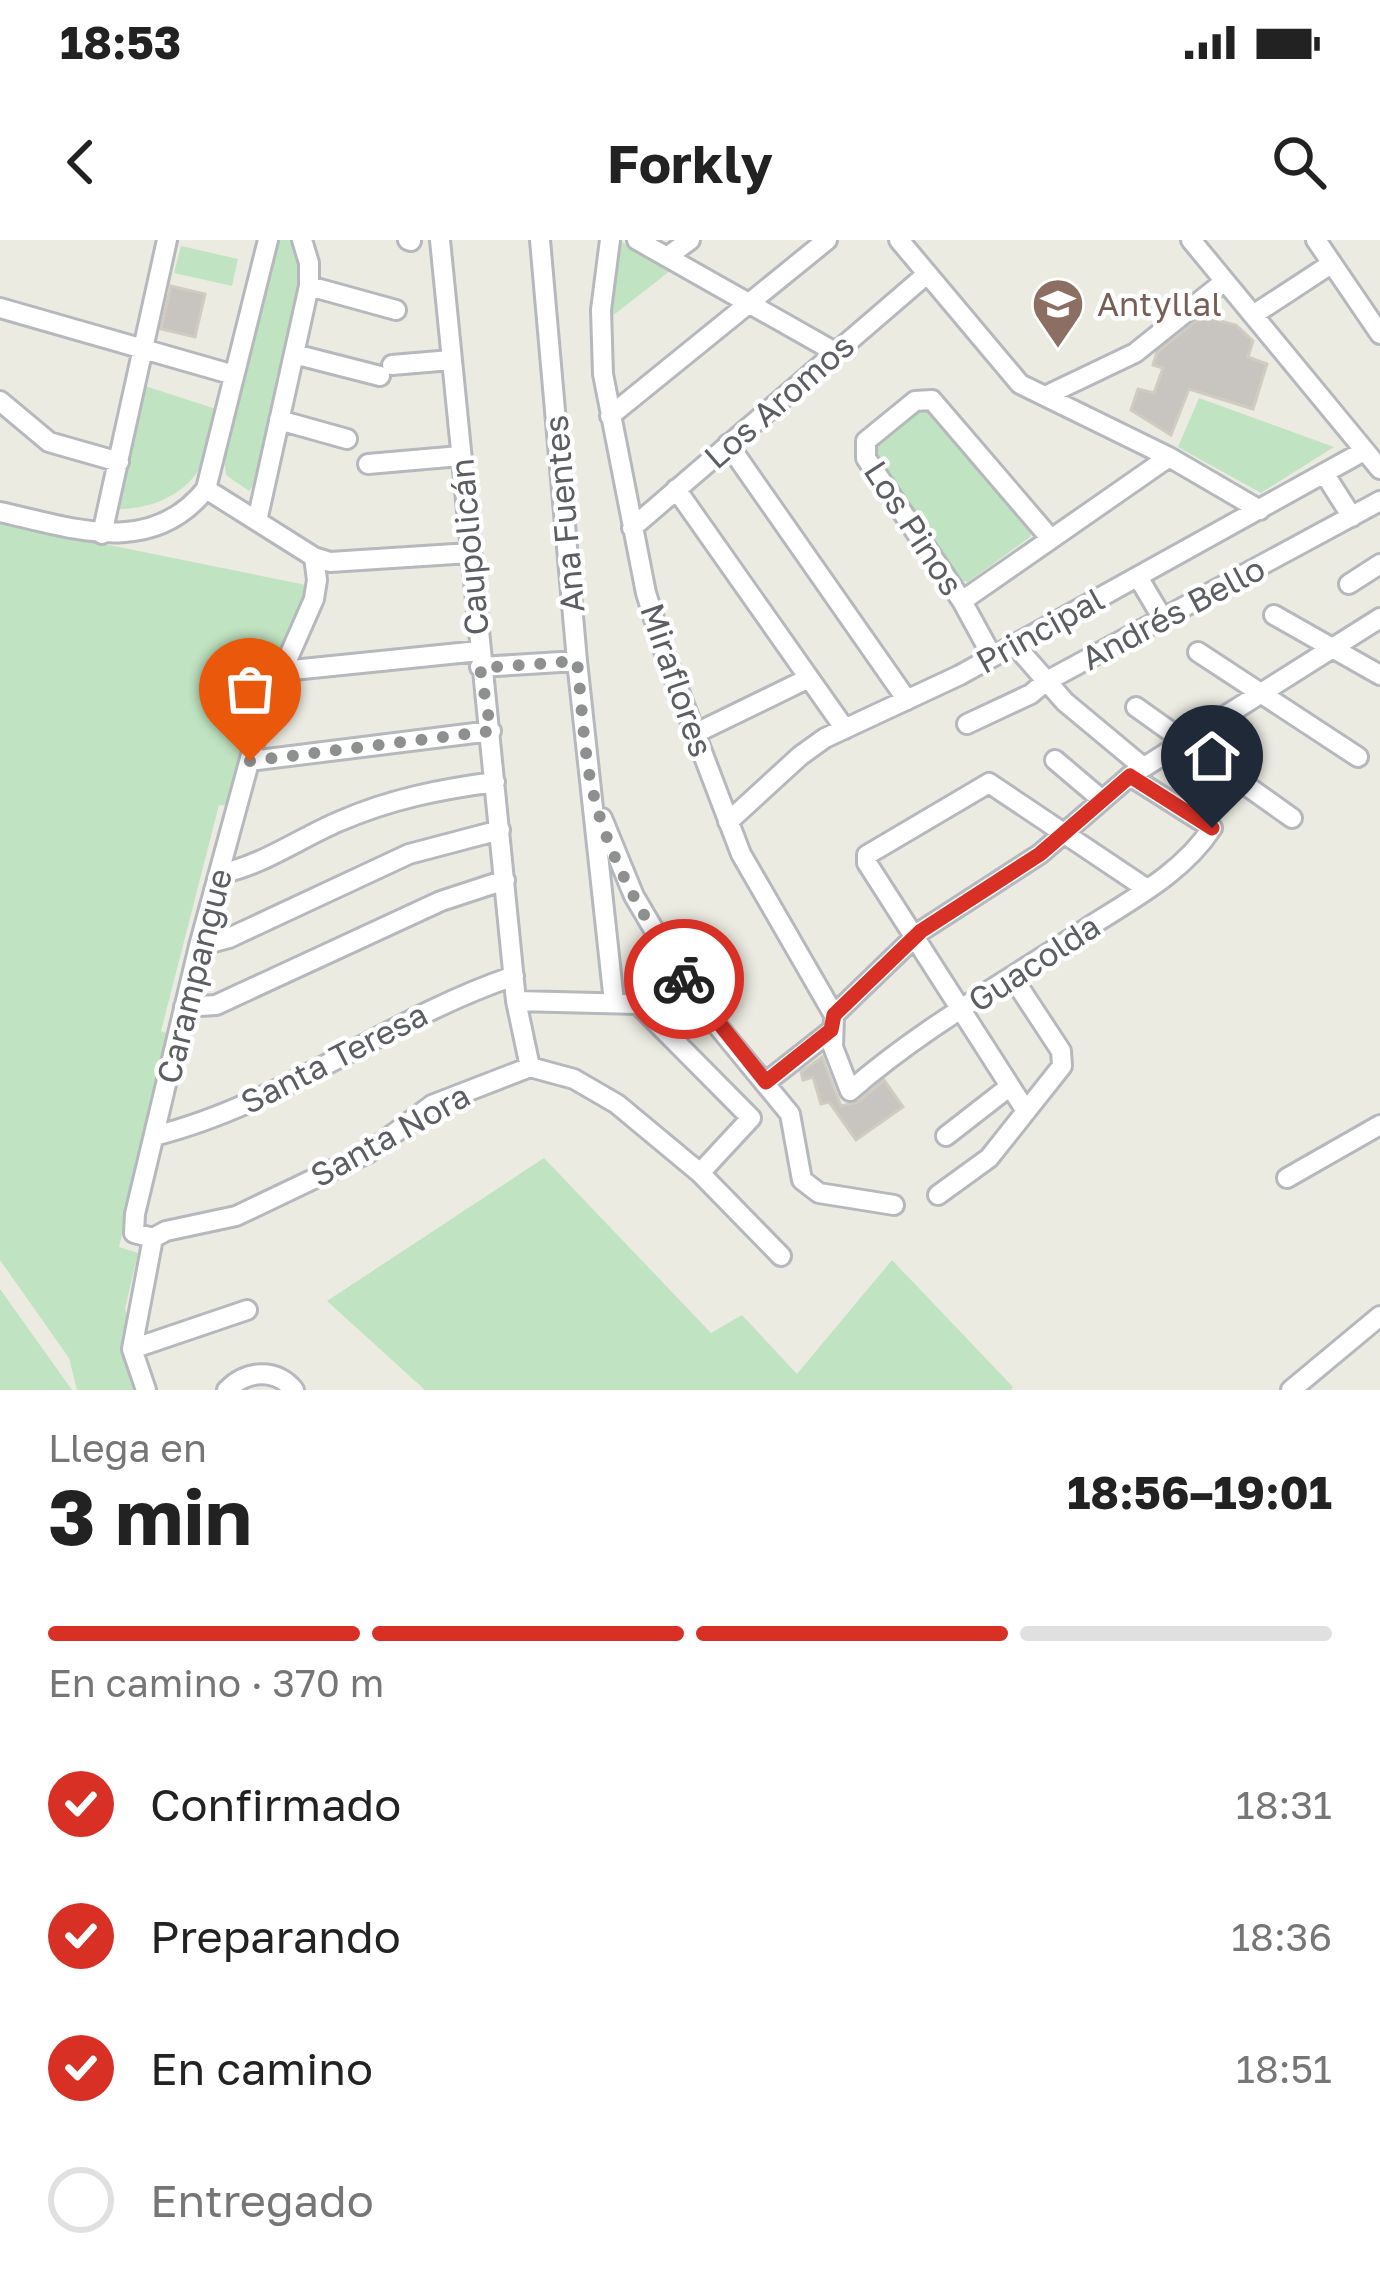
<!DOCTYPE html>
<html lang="es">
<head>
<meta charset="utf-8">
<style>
	body { margin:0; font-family:"Golos Text",sans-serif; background:#f2f2f2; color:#222; height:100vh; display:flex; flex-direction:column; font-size:45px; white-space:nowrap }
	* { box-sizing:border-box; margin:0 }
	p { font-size:39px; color:#767676 }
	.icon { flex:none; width:66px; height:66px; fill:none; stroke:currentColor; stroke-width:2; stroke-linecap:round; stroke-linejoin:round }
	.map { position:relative; height:1150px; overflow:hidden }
	.drawer { display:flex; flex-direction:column; background:#fff; flex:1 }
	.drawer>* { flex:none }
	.pin { position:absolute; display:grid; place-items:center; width:102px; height:102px; color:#fff; margin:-123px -51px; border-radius:50% 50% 50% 0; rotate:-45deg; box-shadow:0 0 12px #0007 }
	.pin .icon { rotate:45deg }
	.courier { position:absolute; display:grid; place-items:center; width:120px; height:120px; margin:-60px; border:9px solid #d93025; border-radius:50%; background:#fff; color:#222; box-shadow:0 3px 15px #0007 }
	.head em { font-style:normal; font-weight:700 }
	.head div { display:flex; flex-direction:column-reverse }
	.head { display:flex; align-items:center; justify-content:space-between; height:204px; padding:0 48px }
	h1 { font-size:78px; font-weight:700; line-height:90px }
	.bar { display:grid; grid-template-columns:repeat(4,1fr); gap:18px 12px; align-content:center; height:144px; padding:0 48px }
	.bar i { height:15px; border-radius:9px; background:#e0e0e0 }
	.bar .current { background:#d93025 }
	.bar p { grid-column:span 4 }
	ol { padding:0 48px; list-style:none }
	li { display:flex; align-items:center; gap:36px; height:132px }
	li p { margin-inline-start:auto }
	li .icon { padding:12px; border-radius:50%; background:#d93025; color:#fff; stroke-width:4 }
	li:last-child { color:#767676 }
	li i { width:66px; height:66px; border:6px solid #e0e0e0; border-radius:50% }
	.status { display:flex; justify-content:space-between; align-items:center; height:84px; padding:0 60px; background:#fff; direction:ltr }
	.status svg { height:33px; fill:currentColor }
	header { display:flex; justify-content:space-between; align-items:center; height:156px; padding:0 48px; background:#fff; font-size:54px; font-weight:700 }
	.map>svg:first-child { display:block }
	.green { fill:#c0e3c1 }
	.building { fill:#c8c5c0; stroke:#d1ccc1; stroke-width:3 }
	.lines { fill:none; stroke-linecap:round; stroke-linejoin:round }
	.minor-casing { stroke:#b5b8bc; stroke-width:24 }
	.minor { stroke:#fff; stroke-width:18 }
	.done { stroke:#8e8f8f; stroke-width:12; stroke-dasharray:0 21.6 }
	.route { stroke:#d93025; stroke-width:15 }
	.labels { text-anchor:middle; stroke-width:9; stroke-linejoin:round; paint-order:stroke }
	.education-label { font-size:33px; fill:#785e54; stroke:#fff; text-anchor:start }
	.street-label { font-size:33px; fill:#5b5e62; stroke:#fff }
</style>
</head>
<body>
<div class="status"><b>18:53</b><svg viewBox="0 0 49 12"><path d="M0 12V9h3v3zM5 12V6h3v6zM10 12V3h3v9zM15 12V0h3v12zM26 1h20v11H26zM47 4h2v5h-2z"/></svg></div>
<header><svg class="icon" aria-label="back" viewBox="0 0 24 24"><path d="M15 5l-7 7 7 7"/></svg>Forkly<svg class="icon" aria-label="search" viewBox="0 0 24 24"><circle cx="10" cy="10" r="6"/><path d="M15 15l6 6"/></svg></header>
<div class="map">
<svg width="1380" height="1150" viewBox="0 0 1380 1150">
	<rect width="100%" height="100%" fill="#ecebe2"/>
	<!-- green -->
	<path class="green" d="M276 0H295L303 38 259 238 249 251 226 235 224 219Z
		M622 2 670 31 611 77 617 6Z
		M181 6 238 19 232 46 174 33Z
		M142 145 216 169C211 188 208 217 196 234 176 261 140 271 109 269Z
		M1199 158 1334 207 1261 253 1178 207Z
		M922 163 931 168 1032 290 1030 297 968 342 955 339 872 212V202Z
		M0 283 311 346 259 461 233 566 219 565 161 791 169 794 119 1007 138 1013 125 1069 150 1150H77L69 1118 0 1020Z
		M544 918 711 1093 742 1075 797 1134 892 1020 1013 1147 1011 1150H425L327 1061Z
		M0 1049 72 1150H0Z"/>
	<!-- building -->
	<path class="building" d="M171 46 205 54 195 97 161 89Z
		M1208 72 1221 75 1220 81 1236 85 1253 101 1248 117 1267 124 1253 169 1189 149 1171 195 1131 170 1138 149 1154 153 1163 128 1153 125 1157 112 1202 76 1207 77Z
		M822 817 841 866 858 862 884 840 903 867 856 900 829 862 821 864 813 837 803 840 801 832Z"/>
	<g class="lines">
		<!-- minor casing -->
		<g class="minor-casing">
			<path id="minor" d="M408 0 411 1
				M440 0 516 761 530 827
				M540 0 577 421 614 762
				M610 0 601 70 603 134 646 353 666 417 741 614 834 775 833 807 850 851C923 787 1011 739 1092 685 1136 657 1183 632 1212 588L1130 536
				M637 0 835 112
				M899 0 1020 144 1169 217 1260 270
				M1191 0 1380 229
				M1316 0 1380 94
				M667 17 690 0
				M309 46 396 70
				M0 68 234 135
				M1253 75 1331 24
				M294 114 380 136
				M392 125 451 120
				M1045 156 1135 113 1225 41
				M0 161 49 202 119 222
				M610 176 827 0
				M279 180 347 199
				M728 204 907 460
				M368 224 460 216
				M1324 233 1352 277
				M206 249 314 317 330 322 470 313
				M676 249 845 489
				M0 272C73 288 151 318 206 249L268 0
				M257 281 309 46V23L302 0
				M632 288 927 34
				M102 294 167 0
				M1138 337 1163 379
				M1349 344 1380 324
				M962 361 1169 217
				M1274 375 1380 435
				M1014 404 1065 462 1143 527
				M1198 412 1358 517
				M992 416 962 361 866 218V201L915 161 932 160 1051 299
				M480 427 577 421
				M283 431 479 411
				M1136 467 1292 578
				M967 484 1031 454 1045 442 1380 261
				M694 494 809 438
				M1055 520 1101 559
				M250 521 491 491
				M602 578 634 656 677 729 716 784 790 874 802 940 819 953 894 965
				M728 582 800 516 825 498 960 435 1364 211
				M220 634C263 625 300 598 340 581 391 559 441 549 495 542
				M199 706 229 698 409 614 500 590
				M516 761 638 764 751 878 700 933
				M184 767 216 765 441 661 505 640
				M834 775 921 691 1040 614 1130 536 1380 378
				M766 842 831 791
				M1026 871 867 623V615L989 543 1147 649
				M154 896C283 864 389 778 514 736
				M946 896 1009 847
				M1287 938 1380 885
				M938 955 989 918 1062 826 1061 811 1013 738
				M153 998 166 991 236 976 368 913 432 865 530 827 574 839 617 864 700 933 781 1016
				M132 1109 247 1070
				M146 1150 132 1109 153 998 134 993 135 974 199 706 260 482 314 359 317 340 314 317
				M227 1150C247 1130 276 1128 294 1150
				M1291 1150 1380 1076"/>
		</g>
		<!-- minor -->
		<use href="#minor" class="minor"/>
	</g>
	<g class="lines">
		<!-- done -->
		<path class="done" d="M250 521 491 491 480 428 577 421C582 464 583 510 593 552 608 618 646 682 684 739"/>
		<!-- route -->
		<path class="route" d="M684 739 766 842 831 790 834 775 921 691 1040 614 1130 536 1212 588"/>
	</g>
	<!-- icons -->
	<defs>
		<g id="school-pin" transform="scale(2.7)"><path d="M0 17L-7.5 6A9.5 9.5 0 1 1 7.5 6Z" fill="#8d6e63" stroke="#fff"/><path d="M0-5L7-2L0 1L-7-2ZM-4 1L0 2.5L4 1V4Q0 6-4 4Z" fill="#fff"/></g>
	</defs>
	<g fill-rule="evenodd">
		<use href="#school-pin" x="1058" y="64"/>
	</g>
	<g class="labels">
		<!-- education labels -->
		<g class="education-label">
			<text x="1097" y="76">Antyllal</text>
		</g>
		<!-- street labels -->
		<g class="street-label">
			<text transform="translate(779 161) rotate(-41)" y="12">Los Aromos</text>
			<text transform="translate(564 274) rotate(-95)" y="12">Ana Fuentes</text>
			<text transform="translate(914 288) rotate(57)" y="12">Los Pinos</text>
			<text transform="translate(469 307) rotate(-95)" y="12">Caupolicán</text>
			<text transform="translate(1173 373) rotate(-28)" y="12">Andrés Bello</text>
			<text transform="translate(1040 390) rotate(-29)" y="12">Principal</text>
			<text transform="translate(677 440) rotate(71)" y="12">Miraflores</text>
			<text transform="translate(1034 723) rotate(-33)" y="12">Guacolda</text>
			<text transform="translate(194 736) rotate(-76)" y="12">Carampangue</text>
			<text transform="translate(334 818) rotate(-27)" y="12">Santa Teresa</text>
			<text transform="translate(390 895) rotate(-29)" y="12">Santa Nora</text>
		</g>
	</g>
</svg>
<div class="pin" style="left:250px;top:521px;background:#ea580c"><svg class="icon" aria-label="bag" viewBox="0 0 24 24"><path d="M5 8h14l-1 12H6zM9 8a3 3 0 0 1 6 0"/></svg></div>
<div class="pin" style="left:1212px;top:588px;background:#1f2937"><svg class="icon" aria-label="home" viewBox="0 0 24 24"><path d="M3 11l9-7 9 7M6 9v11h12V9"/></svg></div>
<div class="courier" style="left:684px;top:739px"><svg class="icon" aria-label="bike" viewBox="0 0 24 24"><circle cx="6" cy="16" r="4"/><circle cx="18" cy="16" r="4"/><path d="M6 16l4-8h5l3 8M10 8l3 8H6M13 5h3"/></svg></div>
</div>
<section class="drawer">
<div class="head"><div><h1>3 min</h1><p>Llega en</p></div><em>18:56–19:01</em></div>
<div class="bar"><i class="current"></i><i class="current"></i><i class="current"></i><i></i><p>En camino · 370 m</p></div>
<ol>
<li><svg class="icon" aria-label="check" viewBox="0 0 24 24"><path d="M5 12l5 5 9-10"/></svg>Confirmado<p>18:31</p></li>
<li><svg class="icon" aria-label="check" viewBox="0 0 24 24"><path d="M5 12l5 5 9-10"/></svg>Preparando<p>18:36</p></li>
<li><svg class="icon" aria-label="check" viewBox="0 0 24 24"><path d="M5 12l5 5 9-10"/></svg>En camino<p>18:51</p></li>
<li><i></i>Entregado</li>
</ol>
</section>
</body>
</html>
